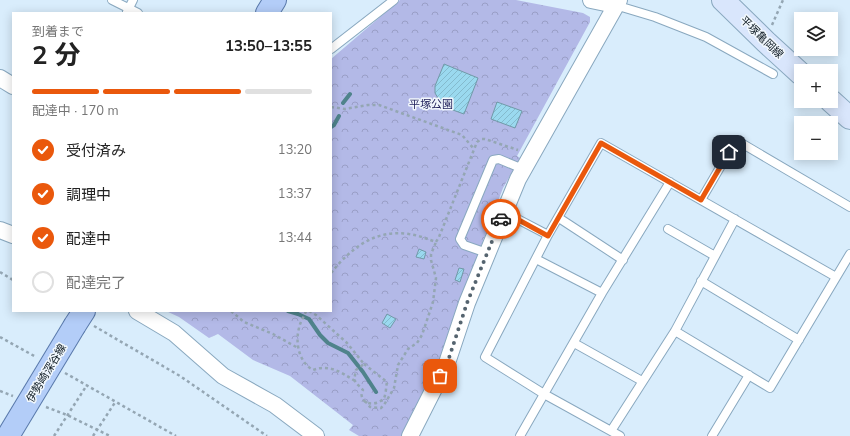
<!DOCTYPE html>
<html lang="ja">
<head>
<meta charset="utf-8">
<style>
	body { margin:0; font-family:"Nunito Sans","Noto Sans JP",sans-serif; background:#f2f2f2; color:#222; height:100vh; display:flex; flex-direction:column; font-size:15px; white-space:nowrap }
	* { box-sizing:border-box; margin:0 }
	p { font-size:13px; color:#767676 }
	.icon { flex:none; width:22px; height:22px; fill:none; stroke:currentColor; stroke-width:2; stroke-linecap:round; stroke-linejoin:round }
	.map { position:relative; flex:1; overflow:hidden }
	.details { position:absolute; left:12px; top:12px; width:320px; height:300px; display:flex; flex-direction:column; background:#fff; border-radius:0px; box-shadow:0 2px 10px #0003 }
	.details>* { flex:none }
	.buttons { position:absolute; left:794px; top:12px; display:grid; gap:8px }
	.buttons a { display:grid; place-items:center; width:44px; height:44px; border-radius:0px; background:#fff; box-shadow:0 2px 10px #0003; font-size:20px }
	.pin { position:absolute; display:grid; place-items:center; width:34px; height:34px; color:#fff; margin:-17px; border-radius:8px; box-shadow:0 2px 6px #0006 }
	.courier { position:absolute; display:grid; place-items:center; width:40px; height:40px; margin:-20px; border:3px solid #ea580c; border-radius:50%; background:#fff; color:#222; box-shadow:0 1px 5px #0007 }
	.overview em { font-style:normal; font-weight:700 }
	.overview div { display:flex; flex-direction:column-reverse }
	.overview { display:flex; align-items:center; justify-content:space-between; height:68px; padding:0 20px }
	h1 { font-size:26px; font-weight:700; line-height:30px }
	.bar { display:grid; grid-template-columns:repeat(4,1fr); gap:6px 4px; align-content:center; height:48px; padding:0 20px }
	.bar i { height:5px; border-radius:3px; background:#e0e0e0 }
	.bar .on { background:#ea580c }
	.bar p { grid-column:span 4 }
	ol { padding:0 20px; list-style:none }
	li { display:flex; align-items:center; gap:12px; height:44px }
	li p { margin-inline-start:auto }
	li .icon { padding:4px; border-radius:50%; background:#ea580c; color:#fff; stroke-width:4 }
	li:last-child { color:#767676 }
	li i { width:22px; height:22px; border:2px solid #e0e0e0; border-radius:50% }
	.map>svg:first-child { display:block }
	.park { fill:url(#park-crowns) }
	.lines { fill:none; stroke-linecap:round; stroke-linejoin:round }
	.stream { stroke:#4f838b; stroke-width:4 }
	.building { fill:url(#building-hatch); stroke:#7199a8 }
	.service-casing { stroke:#89a8bf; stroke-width:10 }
	.minor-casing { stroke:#89a8bf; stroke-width:18 }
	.secondary-casing { stroke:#89a8bf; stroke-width:24 }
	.primary-casing { stroke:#5979ab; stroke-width:24 }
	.path { stroke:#94a6b3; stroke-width:2.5; stroke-dasharray:3 3; stroke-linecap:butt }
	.service { stroke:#fff; stroke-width:8 }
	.minor { stroke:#fff; stroke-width:16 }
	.secondary { stroke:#d9e6fc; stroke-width:22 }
	.primary { stroke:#b3cdf8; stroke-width:22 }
	.primary-bridge-casing { stroke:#5979ab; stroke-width:24; stroke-linecap:butt }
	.primary-bridge { stroke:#b3cdf8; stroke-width:22 }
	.done { stroke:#55646f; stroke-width:4; stroke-dasharray:0 7.2 }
	.route { stroke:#ea580c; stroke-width:5 }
	.labels { text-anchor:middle; stroke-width:3; stroke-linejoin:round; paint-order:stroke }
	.street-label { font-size:11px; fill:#0e1a23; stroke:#f2f8fd }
	.park-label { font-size:11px; fill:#24245e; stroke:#f2f8fd }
</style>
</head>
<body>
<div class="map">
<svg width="850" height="436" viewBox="0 0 850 436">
	<defs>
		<pattern id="park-crowns" width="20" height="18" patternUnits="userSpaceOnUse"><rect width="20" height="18" fill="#b3b9e7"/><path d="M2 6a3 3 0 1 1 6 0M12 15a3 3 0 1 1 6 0" fill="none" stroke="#999ec6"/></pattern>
		<pattern id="building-hatch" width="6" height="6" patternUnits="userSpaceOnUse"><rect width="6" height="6" fill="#9ad9ef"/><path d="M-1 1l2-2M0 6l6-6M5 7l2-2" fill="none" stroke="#84bacd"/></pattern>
	</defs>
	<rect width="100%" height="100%" fill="#d9edfc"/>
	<!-- park -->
	<path class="park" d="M400 0H516L583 13 590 17V22L517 156 520 158 503 188 454 318 449 339 403 436H359L349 430 353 425 290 376 253 360 218 334 209 338 179 317 166 311H331V59Z"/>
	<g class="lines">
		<!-- stream -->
		<path class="stream" d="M343 103 350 94
			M331 127 334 125 339 116
			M288 311 298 314 309 319 320 335 328 343 348 353 363 372 376 392"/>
	</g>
	<!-- building -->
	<path class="building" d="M444 64 478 78 464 114 450 109 442 105 435 93V86Z
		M497 102 522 111 515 128 491 119Z
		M419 249 426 252 424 259 416 257Z
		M459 268 464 269 460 282 455 280Z
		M387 314 396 319 390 328 382 323Z"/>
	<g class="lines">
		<!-- service casing -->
		<g class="service-casing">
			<path id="service" d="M112 0 138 13
				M615 5 655 17 706 37 773 74
				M127 12 133 0
				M331 49 394 0
				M701 200 736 140 850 207
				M504 212 548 235
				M559 218 623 260
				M668 229 715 256
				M487 253 464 245 460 239 493 160 499 159 523 169
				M536 259 602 293
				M701 281 799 340
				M675 331 770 388 850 254
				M574 343 642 381
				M611 431 675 331 735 219
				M520 436 602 293 670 182
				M620 436 544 394 485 357 548 235 601 143 836 277
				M712 436 749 375"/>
		</g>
		<!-- minor casing -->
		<g class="minor-casing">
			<path id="minor" d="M591 0 615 5
				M0 78 13 86
				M0 230 13 235
				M137 311 174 333 223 376 275 405 316 436
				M410 436 447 363 467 303 518 179 619 0"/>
		</g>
		<!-- secondary casing -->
		<g class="secondary-casing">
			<path id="secondary" d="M723 0 766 42 801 74
				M831 101 850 118"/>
		</g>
		<!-- primary casing -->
		<g class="primary-casing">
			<path id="primary" d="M267 13 275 0
				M75 325 84 311"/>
		</g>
		<!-- path -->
		<path class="path" d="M772 25 783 0
			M331 107 345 109 368 105H379L462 135 474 149
			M0 272 13 280
			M331 273C351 248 375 229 409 234 418 235 427 239 436 242L439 237 477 142 482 139H485L518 150
			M231 311 244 322 273 334 298 348
			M306 311C304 317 300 322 299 328 295 343 299 362 313 370 329 364 341 372 355 381
			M309 311 316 315 347 343 364 364
			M94 326 180 376 267 436
			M0 337 36 357
			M364 364 387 382C386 387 386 394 384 398 379 405 364 406 362 397 361 395 362 392 363 390 355 381 353 384 356 370Z
			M65 373 176 436
			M0 391 13 396
			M365 401 370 407 381 408 384 405 394 388 398 365 408 349 417 343 422 335 433 302 436 278 431 260V254L436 242
			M46 407 67 415 110 436
			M54 436 87 385
			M93 436 116 401"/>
		<!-- service -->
		<use href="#service" class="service"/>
		<!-- minor -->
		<use href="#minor" class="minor"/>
		<!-- secondary -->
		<use href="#secondary" class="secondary"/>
		<!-- primary -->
		<use href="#primary" class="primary"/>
		<!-- primary-bridge casing -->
		<g class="primary-bridge-casing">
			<path id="primary-bridge" d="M8 436 75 325"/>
		</g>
		<!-- primary-bridge -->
		<use href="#primary-bridge" class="primary-bridge"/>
	</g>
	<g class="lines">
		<!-- done -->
		<path class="done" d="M440 376 447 364 467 303 501 219"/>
		<!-- route -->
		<path class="route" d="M501 219 504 212 548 236 601 143 701 200 729 152"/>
	</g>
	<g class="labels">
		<!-- street labels -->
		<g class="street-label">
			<text transform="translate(762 37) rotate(44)" y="4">平塚亀岡線</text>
			<text transform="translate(46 373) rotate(-59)" y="4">伊勢崎深谷線</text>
		</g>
		<!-- park labels -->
		<g class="park-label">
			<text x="431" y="108">平塚公園</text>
		</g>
	</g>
</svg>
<div class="buttons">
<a><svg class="icon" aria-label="layers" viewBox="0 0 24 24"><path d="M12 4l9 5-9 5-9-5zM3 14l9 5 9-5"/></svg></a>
<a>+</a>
<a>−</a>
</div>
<div class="pin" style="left:440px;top:376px;background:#ea580c"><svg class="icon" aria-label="bag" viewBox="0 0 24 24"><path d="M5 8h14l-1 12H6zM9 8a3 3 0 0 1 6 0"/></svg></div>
<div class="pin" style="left:729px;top:152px;background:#1f2937"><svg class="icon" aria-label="home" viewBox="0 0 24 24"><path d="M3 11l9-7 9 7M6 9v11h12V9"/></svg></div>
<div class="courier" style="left:501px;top:219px"><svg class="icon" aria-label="car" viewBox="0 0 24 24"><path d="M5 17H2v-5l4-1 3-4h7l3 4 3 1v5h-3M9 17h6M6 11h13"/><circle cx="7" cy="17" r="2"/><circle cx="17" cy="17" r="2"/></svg></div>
<section class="details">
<div class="overview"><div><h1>2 分</h1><p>到着まで</p></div><em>13:50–13:55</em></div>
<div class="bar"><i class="on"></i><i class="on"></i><i class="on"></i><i></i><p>配達中 · 170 m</p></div>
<ol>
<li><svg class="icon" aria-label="check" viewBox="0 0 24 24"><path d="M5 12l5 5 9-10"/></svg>受付済み<p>13:20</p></li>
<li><svg class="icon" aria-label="check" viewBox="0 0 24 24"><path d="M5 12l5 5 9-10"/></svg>調理中<p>13:37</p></li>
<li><svg class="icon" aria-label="check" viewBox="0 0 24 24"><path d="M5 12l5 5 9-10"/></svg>配達中<p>13:44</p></li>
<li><i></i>配達完了</li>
</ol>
</section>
</div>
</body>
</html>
